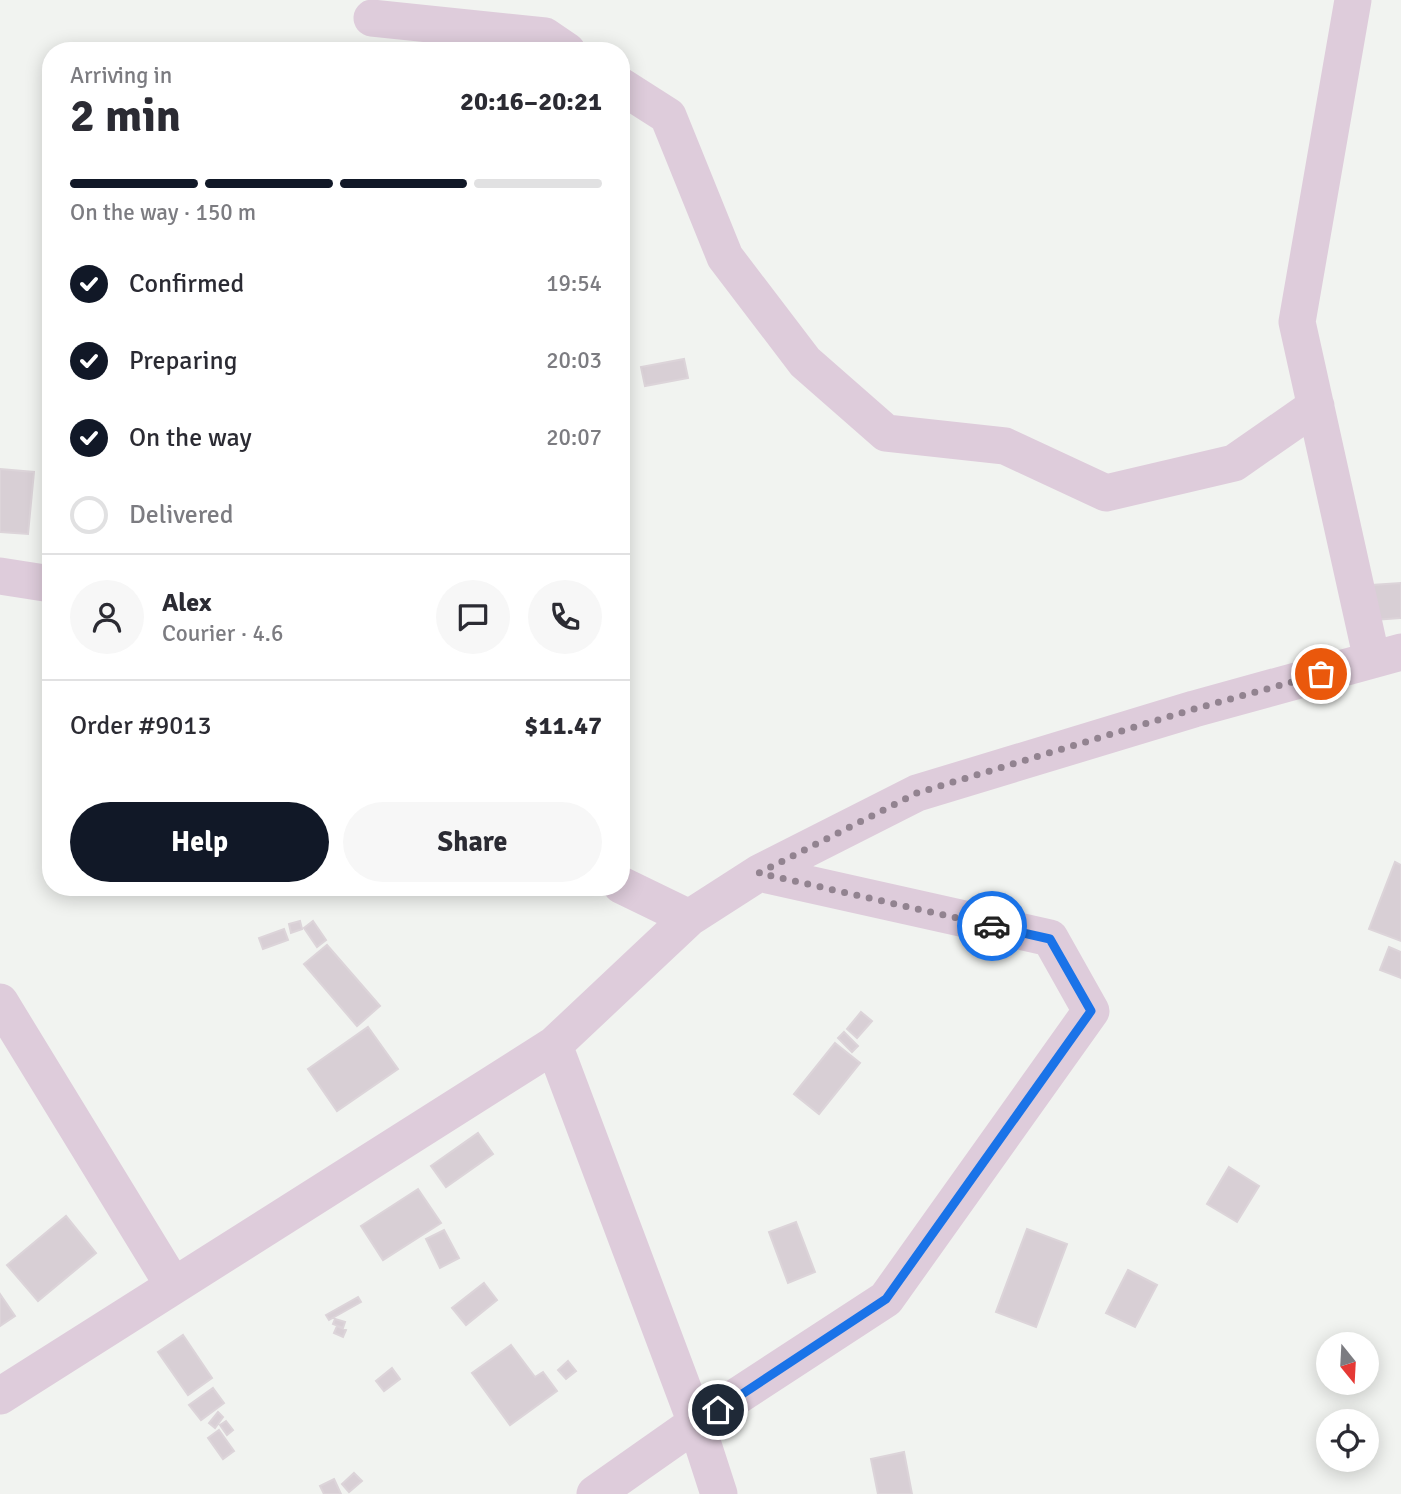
<!DOCTYPE html>
<html lang="en">
<head>
<meta charset="utf-8">
<style>
	body { margin:0; font-family:Signika,sans-serif; background:#f7f7f7; color:#2b2b33; height:100vh; display:flex; flex-direction:column; font-size:26px; white-space:nowrap }
	* { box-sizing:border-box; margin:0 }
	p { font-size:23px; color:#7c7c81 }
	.icon { flex:none; width:38px; height:38px; fill:none; stroke:currentColor; stroke-width:2; stroke-linecap:round; stroke-linejoin:round }
	.map { position:relative; flex:1; overflow:hidden }
	.side { position:absolute; left:42px; top:42px; width:588px; height:854px; display:flex; flex-direction:column; background:#fff; border-radius:28px; box-shadow:0 4px 18px #0003 }
	.side>* { flex:none }
	.needle { width:46px; rotate:162deg }
	.tools { position:absolute; left:1316px; top:1332px; display:grid; gap:14px }
	.tools a { display:grid; place-items:center; width:63px; height:63px; border-radius:50%; background:#fff; box-shadow:0 4px 18px #0003; font-size:35px }
	.pin { position:absolute; display:grid; place-items:center; width:60px; height:60px; color:#fff; margin:-30px; border:4px solid #fff; border-radius:50%; box-shadow:0 2px 7px #0007 }
	.courier { position:absolute; display:grid; place-items:center; width:70px; height:70px; margin:-35px; border:5px solid #1a73e8; border-radius:50%; background:#fff; color:#222; box-shadow:0 2px 9px #0007 }
	.summary em { font-style:normal; font-weight:700 }
	.summary div { display:flex; flex-direction:column-reverse }
	.summary { display:flex; align-items:center; justify-content:space-between; height:119px; padding:0 28px }
	h1 { font-size:46px; font-weight:700; line-height:52px }
	.bar { display:grid; grid-template-columns:repeat(4,1fr); gap:10px 7px; align-content:center; height:84px; padding:0 28px }
	.bar i { height:9px; border-radius:5px; background:#e1e1e2 }
	.bar .on { background:#111827 }
	.bar p { grid-column:span 4 }
	.line { display:flex; align-items:center; gap:18px; padding:0 28px; border-top:2px solid #e1e1e2 }
	.line div { flex:1 }
	.round { display:grid; place-items:center; flex:none; width:74px; height:74px; border-radius:37px; background:#f7f7f7 }
	ol { padding:0 28px; list-style:none }
	li { display:flex; align-items:center; gap:21px; height:77px }
	li p { margin-inline-start:auto }
	li .icon { padding:7px; border-radius:50%; background:#111827; color:#fff; stroke-width:4 }
	li:last-child { color:#7c7c81 }
	li i { width:38px; height:38px; border:4px solid #e1e1e2; border-radius:50% }
	.button { display:flex; gap:14px; margin-top:auto; padding:14px 28px }
	.button a { flex:1; height:80px; border-radius:42px; background:#111827; color:#fff; font-size:28px; font-weight:700; line-height:80px; text-align:center }
	.button a+a { background:#f7f7f7; color:#2b2b33 }
	.map>svg:first-child { display:block }
	.building { fill:#d8cfd5; stroke:#dcd4d9; stroke-width:2 }
	.lines { fill:none; stroke-linecap:round; stroke-linejoin:round }
	.street { stroke:#deccdb; stroke-width:37 }
	.done { stroke:#928390; stroke-width:7; stroke-dasharray:0 12.6 }
	.route { stroke:#1a73e8; stroke-width:9 }
</style>
</head>
<body>
<div class="map">
<svg width="1401" height="1494" viewBox="0 0 1401 1494">
	<rect width="100%" height="100%" fill="#f1f3f0"/>
	<!-- building -->
	<path class="building" d="M684 359 688 378 645 386 641 367Z
		M0 469 34 472 28 534 0 532Z
		M1401 583V618L1374 620 1372 585Z
		M1395 862 1401 865V941L1369 929Z
		M300 921 302 929 291 933 289 924Z
		M313 921 326 940 317 947 304 928Z
		M284 929 288 940 263 949 259 938Z
		M327 945 380 1006 357 1026 304 964Z
		M1389 947 1401 952V978L1380 970Z
		M861 1012 872 1021 857 1038 847 1029Z
		M368 1027 398 1069 337 1111 308 1069Z
		M844 1032 858 1046 852 1052 838 1038Z
		M835 1043 860 1063 819 1114 794 1094Z
		M478 1133 493 1154 446 1187 431 1166Z
		M1229 1167 1259 1186 1237 1222 1207 1204Z
		M418 1189 441 1223 383 1260 361 1226Z
		M66 1216 96 1253 38 1301 7 1265Z
		M796 1222 815 1272 788 1283 769 1232Z
		M1027 1229 1067 1244 1036 1327 996 1312Z
		M444 1230 459 1258 440 1268 426 1239Z
		M1128 1270 1157 1285 1135 1327 1106 1313Z
		M484 1283 497 1300 466 1325 452 1308Z
		M0 1294 15 1316 0 1326Z
		M358 1297 361 1302 329 1320 326 1315Z
		M335 1319 345 1322 343 1328 333 1324Z
		M337 1326 346 1330 343 1337 334 1333Z
		M183 1335 212 1378 188 1395 158 1352Z
		M511 1345 535 1377 543 1372 557 1391 510 1425 472 1373Z
		M568 1361 576 1371 566 1379 558 1370Z
		M392 1368 400 1379 384 1391 376 1381Z
		M213 1388 224 1403 201 1420 189 1405Z
		M218 1412 223 1417 215 1428 209 1423Z
		M226 1421 233 1430 227 1435 220 1425Z
		M219 1430 234 1451 223 1459 208 1438Z
		M904 1452 912 1494H878L871 1459Z
		M354 1473 362 1481 349 1492 342 1484Z
		M334 1479 341 1494H324L320 1486Z"/>
	<g class="lines">
		<!-- street -->
		<path class="street" d="M1353 0 1297 322 1372 660
			M372 18 545 36 567 51
			M621 86 668 116 725 257 805 362 886 433 1005 446 1106 493 1234 463 1316 406
			M0 576 51 584
			M621 885 689 918
			M0 1002 173 1285
			M554 1045 696 1423 719 1494
			M0 1396 554 1045 689 918 759 873 917 793 1194 709 1401 652
			M595 1494 696 1423 886 1299 1091 1011 1050 938 759 873"/>
	</g>
	<g class="lines">
		<!-- done -->
		<path class="done" d="M992 926 759 873 917 793 1194 709 1321 674"/>
		<!-- route -->
		<path class="route" d="M718 1410 886 1299 1091 1011 1050 939 992 926"/>
	</g>
</svg>
<div class="tools">
<a><svg class="needle" viewBox="-14 -14 28 28"><path d="M0-13l5 13h-10z" fill="#e53935"/><path d="M0 13l5-13h-10z" fill="#7c7c81"/></svg></a>
<a><svg class="icon" aria-label="locate" viewBox="0 0 24 24"><circle cx="12" cy="12" r="6"/><path d="M12 2v4M12 18v4M2 12h4M18 12h4"/></svg></a>
</div>
<div class="pin" style="left:1321px;top:674px;background:#ea580c"><svg class="icon" aria-label="bag" viewBox="0 0 24 24"><path d="M5 8h14l-1 12H6zM9 8a3 3 0 0 1 6 0"/></svg></div>
<div class="pin" style="left:718px;top:1410px;background:#1f2937"><svg class="icon" aria-label="home" viewBox="0 0 24 24"><path d="M3 11l9-7 9 7M6 9v11h12V9"/></svg></div>
<div class="courier" style="left:992px;top:926px"><svg class="icon" aria-label="car" viewBox="0 0 24 24"><path d="M5 17H2v-5l4-1 3-4h7l3 4 3 1v5h-3M9 17h6M6 11h13"/><circle cx="7" cy="17" r="2"/><circle cx="17" cy="17" r="2"/></svg></div>
<section class="side">
<div class="summary"><div><h1>2 min</h1><p>Arriving in</p></div><em>20:16–20:21</em></div>
<div class="bar"><i class="on"></i><i class="on"></i><i class="on"></i><i></i><p>On the way · 150 m</p></div>
<ol>
<li><svg class="icon" aria-label="check" viewBox="0 0 24 24"><path d="M5 12l5 5 9-10"/></svg>Confirmed<p>19:54</p></li>
<li><svg class="icon" aria-label="check" viewBox="0 0 24 24"><path d="M5 12l5 5 9-10"/></svg>Preparing<p>20:03</p></li>
<li><svg class="icon" aria-label="check" viewBox="0 0 24 24"><path d="M5 12l5 5 9-10"/></svg>On the way<p>20:07</p></li>
<li><i></i>Delivered</li>
</ol>
<div class="line" style="height:126px"><a class="round"><svg class="icon" aria-label="person" viewBox="0 0 24 24"><circle cx="12" cy="8" r="4"/><path d="M4 21q1-7 8-7t8 7"/></svg></a><div><b>Alex</b><p>Courier · 4.6</p></div><a class="round"><svg class="icon" aria-label="chat" viewBox="0 0 24 24"><path d="M4 5h16v11H9l-5 4z"/></svg></a><a class="round"><svg class="icon" aria-label="phone" viewBox="0 0 24 24"><path d="M5 4h4l2 5-3 2q2 4 5 5l2-3 5 2v4C11 20 4 13 5 4z"/></svg></a></div>
<div class="line" style="height:91px"><div>Order #9013</div><b>$11.47</b></div>
<div class="button"><a>Help</a><a>Share</a></div>
</section>
</div>
</body>
</html>
